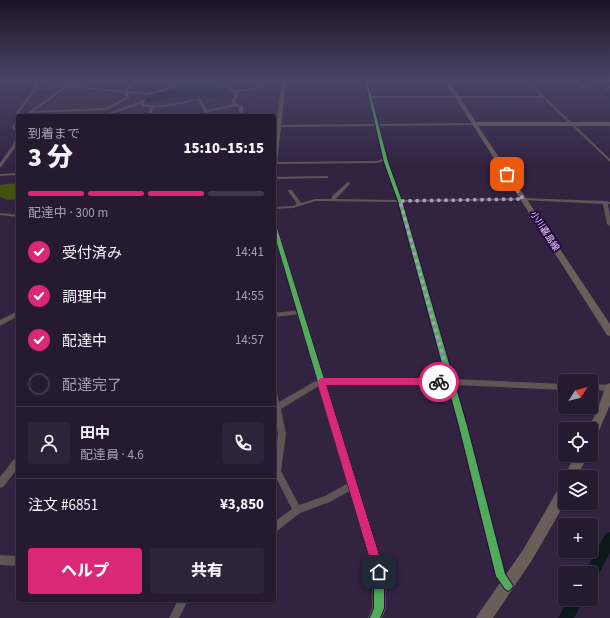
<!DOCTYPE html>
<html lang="ja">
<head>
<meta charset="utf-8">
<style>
	body { margin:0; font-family:"Source Sans 3","Noto Sans JP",sans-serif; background:#2e2339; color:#f1f3f6; height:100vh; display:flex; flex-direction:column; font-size:15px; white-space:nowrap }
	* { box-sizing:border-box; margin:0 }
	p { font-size:13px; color:#a4a1ab }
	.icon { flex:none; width:22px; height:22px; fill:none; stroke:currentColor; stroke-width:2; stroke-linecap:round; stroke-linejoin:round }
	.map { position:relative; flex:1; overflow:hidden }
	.side { position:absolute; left:16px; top:114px; width:260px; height:488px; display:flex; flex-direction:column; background:#261a31; border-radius:4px; box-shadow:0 1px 3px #0004,0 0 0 1px #42384d }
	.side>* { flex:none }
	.needle { width:26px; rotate:54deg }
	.tools { position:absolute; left:558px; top:374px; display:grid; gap:8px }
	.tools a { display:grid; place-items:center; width:40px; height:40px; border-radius:4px; background:#261a31; box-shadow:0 1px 3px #0004,0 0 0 1px #42384d; font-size:20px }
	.pin { position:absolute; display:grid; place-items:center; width:34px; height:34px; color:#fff; margin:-17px; border-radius:8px; box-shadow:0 2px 6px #0006 }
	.courier { position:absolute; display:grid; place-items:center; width:40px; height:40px; margin:-20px; border:3px solid #db2777; border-radius:50%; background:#fff; color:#222; box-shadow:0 1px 5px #0007 }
	.head em { font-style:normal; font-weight:800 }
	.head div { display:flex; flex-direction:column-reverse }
	.head { display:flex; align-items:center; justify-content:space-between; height:68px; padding:0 12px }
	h1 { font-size:26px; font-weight:800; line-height:30px }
	.bar { display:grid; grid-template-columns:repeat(4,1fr); gap:6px 4px; align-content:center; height:48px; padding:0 12px }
	.bar i { height:5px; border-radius:3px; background:#42384d }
	.bar .active { background:#db2777 }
	.bar p { grid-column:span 4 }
	.line { display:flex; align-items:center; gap:10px; padding:0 12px; border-top:1px solid #42384d }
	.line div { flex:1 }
	.round { display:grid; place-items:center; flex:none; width:42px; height:42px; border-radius:4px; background:#2e2339 }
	ol { padding:0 12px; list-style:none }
	li { display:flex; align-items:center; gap:12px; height:44px }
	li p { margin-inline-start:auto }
	li .icon { padding:4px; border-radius:50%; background:#db2777; color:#fff; stroke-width:4 }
	li:last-child { color:#a4a1ab }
	li i { width:22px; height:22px; border:2px solid #42384d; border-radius:50% }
	.button { display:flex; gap:8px; margin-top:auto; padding:8px 12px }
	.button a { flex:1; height:46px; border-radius:4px; background:#db2777; color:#fff; font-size:16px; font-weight:800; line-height:46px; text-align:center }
	.button a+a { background:#2e2339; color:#f1f3f6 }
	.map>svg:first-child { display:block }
	.forest { fill:#43530e }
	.water { fill:#0c1819 }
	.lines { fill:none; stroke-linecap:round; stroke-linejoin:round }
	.river { fill:#0c1819; fill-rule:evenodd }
	.street { fill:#5f5555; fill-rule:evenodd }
	.secondary { fill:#625753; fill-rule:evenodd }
	.primary { fill:#6a5e58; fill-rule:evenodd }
	.cycleway-casing { stroke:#290a43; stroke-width:2 }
	.cycleway { fill:#51ab58; fill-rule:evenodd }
	.route { fill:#db2777 }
	.done { stroke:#a89abb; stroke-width:4; stroke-dasharray:0 7.2 }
	.labels { text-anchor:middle; stroke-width:4; stroke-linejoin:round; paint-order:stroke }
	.far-street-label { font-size:9px; fill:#e8dafd; stroke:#290a43 }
</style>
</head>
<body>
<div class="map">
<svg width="610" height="618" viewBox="0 0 610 618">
	<rect width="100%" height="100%" fill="#322341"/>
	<!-- forest -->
	<path class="forest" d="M18 183V199L8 200 0 197V185Z"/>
	<!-- water -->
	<path class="water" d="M216 88 223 91 225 94 222 96 212 98 204 96 171 98 150 103 146 101 152 94 168 90Z"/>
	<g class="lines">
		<!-- river -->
		<path class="river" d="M587 80H591L610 94V97Z
			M610 532V553L596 579 591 581V573H584L605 534Z
			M569 599H584L574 618H558Z"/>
		<!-- street -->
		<path class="street" d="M36 80H38L36 89 69 85 82 80H85L73 86 124 91 136 80H138L127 91 147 93 166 88 185 80H188L168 90 147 95 128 93 129 98 107 110 31 113 27 116H23L63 87 35 91 20 112V116L17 117 16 112 33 90ZM69 87 124 93 126 97 106 108 34 111 63 90Z
			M204 80H207L213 83 229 87 235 90 257 87 275 80H278L259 89 237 92 239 95 235 101 237 104 243 106V116H239V107L236 106 207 112 208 116H204L203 109 198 100 171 106 153 108 151 116H147L150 107 141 106 140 104 106 116H101L141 101 143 99 145 100 144 104C163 108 181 102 199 98L201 99 207 110 234 104 231 101 235 95C230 84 212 88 204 80Z
			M365 80H367L371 96H541L525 80H527L610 159V162L543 98H372L378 124 474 123 476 124 474 125 379 126 388 162 402 200 523 198 605 201 610 202V204H608L610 216V225L609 226 607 224 603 204 523 200 403 202 453 379 565 384V390L455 385 467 426 505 574 512 584 510 587 507 589 504 587 496 576 459 426 448 385 322 384 281 409 286 434 281 471 299 505 325 496 352 481 355 482 356 485 355 488 330 502 300 513 277 531 274 532V522L292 509 274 474V463L278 434 274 413V392L277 393 279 402 321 378 446 379 398 202 315 201 293 208 274 209V207L293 206 297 204 288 191V190H292L301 203 315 199H331L333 195 348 182 350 183V184L336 199 397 200 384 161 377 163 274 164V162L377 161 382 159 383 157 375 126 278 127 276 126 278 125 375 124Z
			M435 80 448 82 447 83 435 81Z
			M573 80H576L589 89 586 90Z
			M597 80H600L610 86V88Z
			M17 119H18V123L16 127C19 132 18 139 17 145L1 167H0V163L13 145 17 133 12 127Z
			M18 173V175L0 176V174Z
			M327 176H328V178L274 179V177Z
			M0 213 18 215V217L0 215Z
			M300 310H302L303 312 302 314 274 317V313Z
			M18 311V316L0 326V320Z
			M591 384 610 385V391L591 390Z
			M18 457V468L3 487 0 488V477L15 458Z
			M0 555 18 556V566L0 565Z
			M178 600H188L179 618H169Z"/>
		<!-- secondary -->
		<path class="secondary" d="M282 80H286L277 164 274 166V143Z
			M274 223 277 225 385 572 386 608 382 618H368L372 608 373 572 274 236Z"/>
		<!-- primary -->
		<path class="primary" d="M444 80H448L476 122H610V126H478L610 324V336L607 335Z
			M610 383V405L595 440 591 442V429H588L597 411 606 385Z
			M575 455H588L577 477H565V480L564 477Z
			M565 482V501L561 510 532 560 493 618H476L479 613 523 550 561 484Z"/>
		<!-- cycleway casing -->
		<g class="cycleway-casing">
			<path id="cycleway" d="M365 80H367L388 162 402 201 467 426 505 574 513 586 511 589 508 591 505 589 496 576 459 426 398 201 384 162Z
				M274 223 276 225 384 572V608L380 618H370L374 608V572L274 233Z"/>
		</g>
		<!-- cycleway -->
		<use href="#cycleway" class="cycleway"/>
	</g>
	<!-- sky -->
	<linearGradient id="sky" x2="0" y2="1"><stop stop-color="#1c1324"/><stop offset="0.48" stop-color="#494565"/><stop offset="1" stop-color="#494565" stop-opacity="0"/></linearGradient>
	<rect width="610" height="166" fill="url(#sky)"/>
	<!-- route -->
	<path class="route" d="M321 378H439L442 382 439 385H326L384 572 383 576 379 577 375 576 374 572 317 382Z"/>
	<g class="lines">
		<!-- done -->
		<path class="done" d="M439 382H450L400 201 523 199 507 174"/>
	</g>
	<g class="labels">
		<!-- far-street labels -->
		<g class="far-street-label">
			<text transform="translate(545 231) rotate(57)" y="3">小川嘉島線</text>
		</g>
	</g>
</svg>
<div class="tools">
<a><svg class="needle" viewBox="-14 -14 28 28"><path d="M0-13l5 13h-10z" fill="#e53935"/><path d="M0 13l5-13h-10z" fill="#a4a1ab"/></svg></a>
<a><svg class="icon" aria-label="locate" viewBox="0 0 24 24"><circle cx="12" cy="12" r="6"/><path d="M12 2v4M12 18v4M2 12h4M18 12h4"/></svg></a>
<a><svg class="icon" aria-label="layers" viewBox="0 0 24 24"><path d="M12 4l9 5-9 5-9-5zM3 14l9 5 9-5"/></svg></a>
<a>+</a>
<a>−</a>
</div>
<div class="pin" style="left:507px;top:174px;background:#ea580c"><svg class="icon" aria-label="bag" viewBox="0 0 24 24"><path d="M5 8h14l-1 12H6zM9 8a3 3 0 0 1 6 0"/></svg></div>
<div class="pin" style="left:379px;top:572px;background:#1f2937"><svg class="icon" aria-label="home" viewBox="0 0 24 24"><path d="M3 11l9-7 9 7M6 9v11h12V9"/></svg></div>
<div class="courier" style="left:439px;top:382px"><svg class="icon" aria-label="bike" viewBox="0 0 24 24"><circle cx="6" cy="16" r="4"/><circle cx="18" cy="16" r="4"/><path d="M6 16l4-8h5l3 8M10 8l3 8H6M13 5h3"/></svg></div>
<section class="side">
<div class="head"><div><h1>3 分</h1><p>到着まで</p></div><em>15:10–15:15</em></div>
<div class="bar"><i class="active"></i><i class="active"></i><i class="active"></i><i></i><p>配達中 · 300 m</p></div>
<ol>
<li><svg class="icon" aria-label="check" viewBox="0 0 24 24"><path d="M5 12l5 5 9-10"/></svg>受付済み<p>14:41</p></li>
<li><svg class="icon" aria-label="check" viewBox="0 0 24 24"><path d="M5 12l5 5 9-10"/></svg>調理中<p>14:55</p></li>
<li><svg class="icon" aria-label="check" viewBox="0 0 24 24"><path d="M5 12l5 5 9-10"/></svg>配達中<p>14:57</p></li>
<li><i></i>配達完了</li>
</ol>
<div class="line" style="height:72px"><a class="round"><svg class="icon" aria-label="person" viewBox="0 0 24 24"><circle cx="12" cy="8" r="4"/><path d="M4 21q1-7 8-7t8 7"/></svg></a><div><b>田中</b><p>配達員 · 4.6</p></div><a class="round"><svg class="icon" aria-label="phone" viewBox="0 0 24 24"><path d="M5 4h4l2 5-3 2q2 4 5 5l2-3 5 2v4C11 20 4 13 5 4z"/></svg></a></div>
<div class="line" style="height:52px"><div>注文 #6851</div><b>¥3,850</b></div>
<div class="button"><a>ヘルプ</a><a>共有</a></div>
</section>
</div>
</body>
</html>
